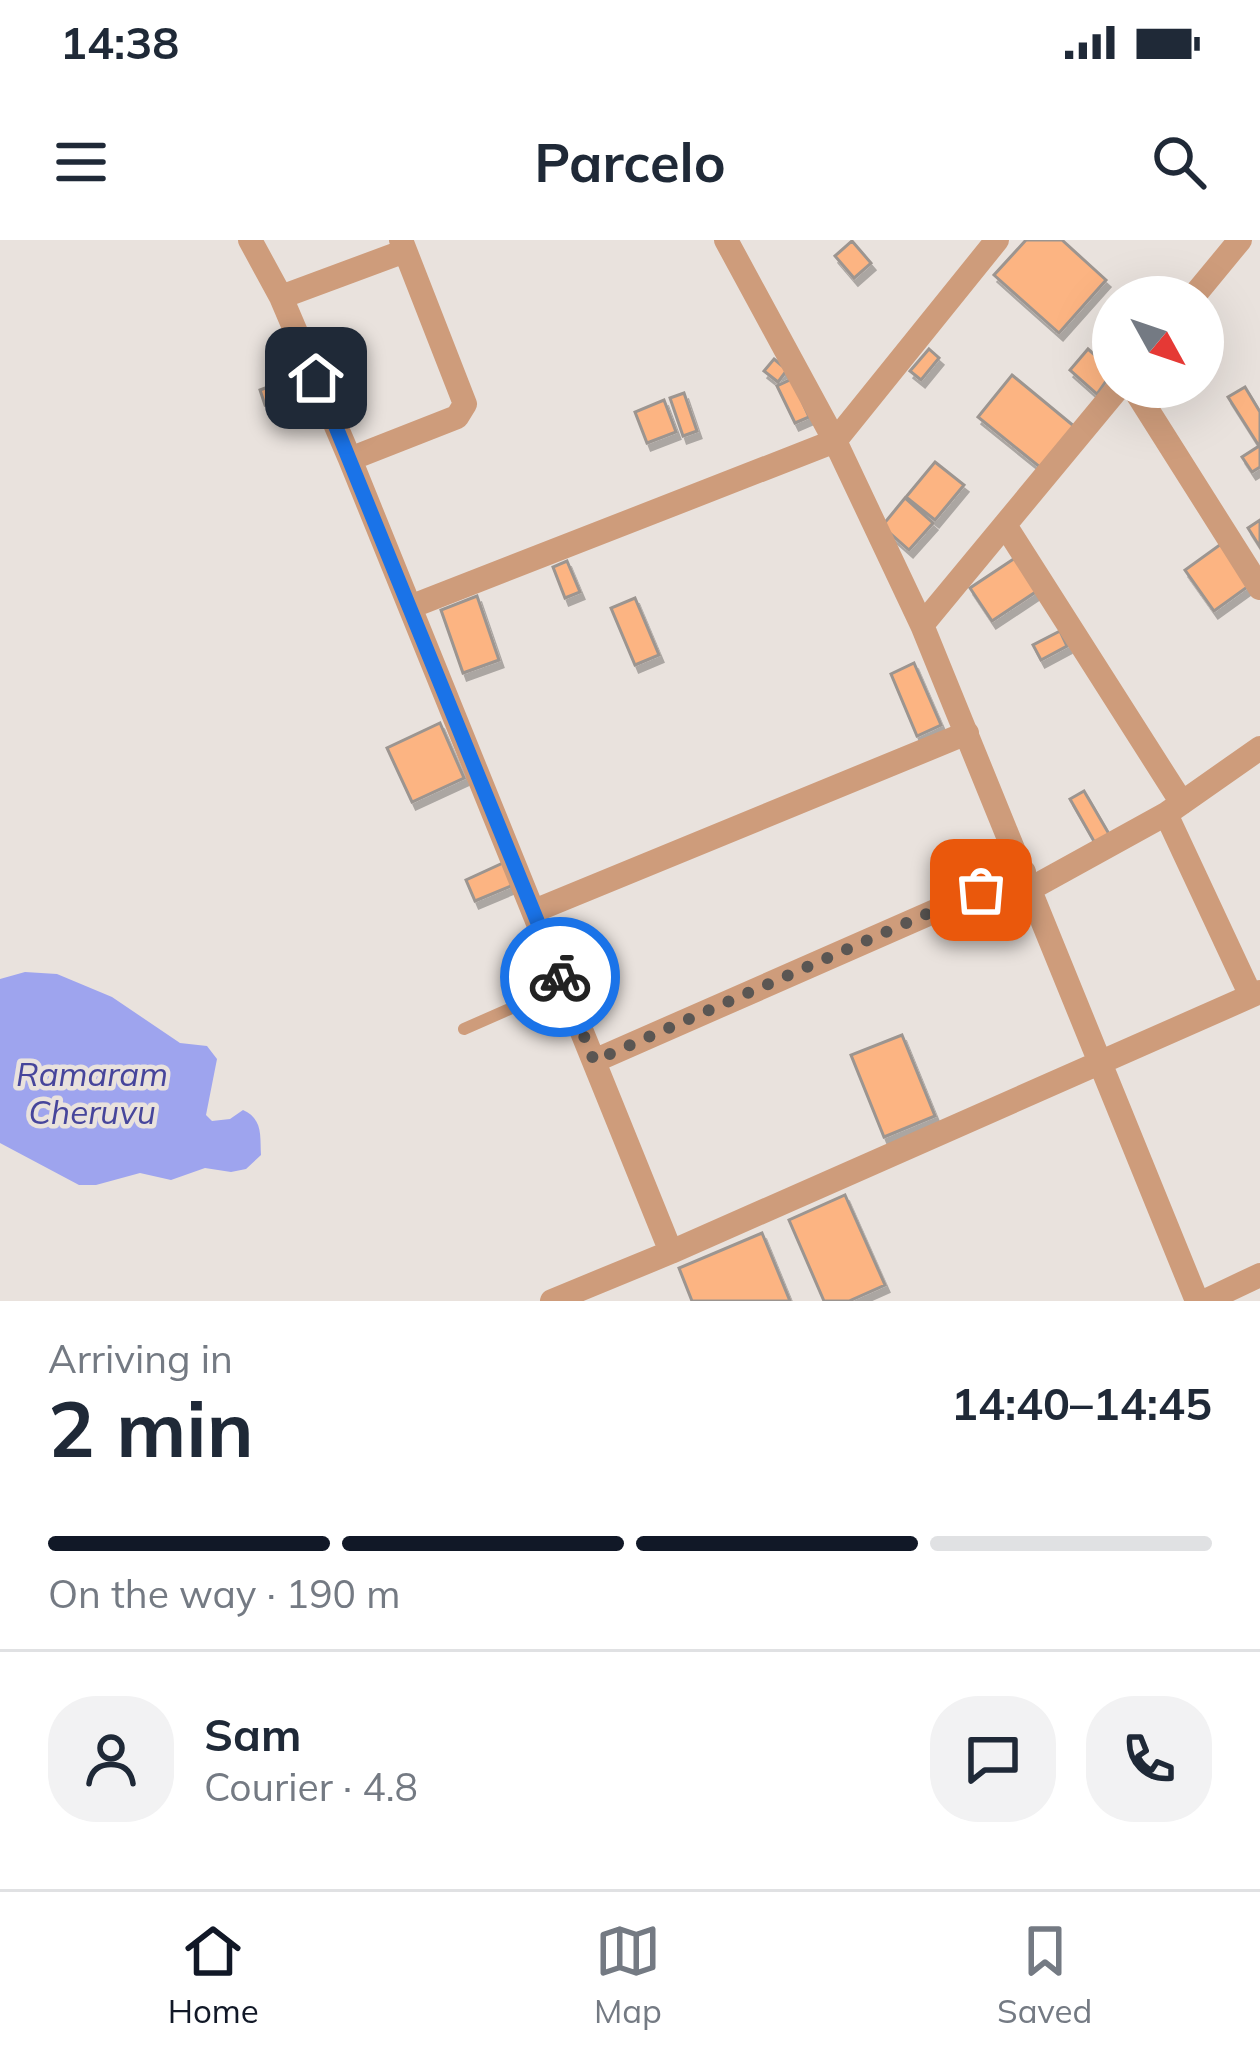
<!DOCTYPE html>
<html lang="en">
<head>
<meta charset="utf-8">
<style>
	body { margin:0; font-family:Mulish,sans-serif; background:#f2f2f3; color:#1f2937; height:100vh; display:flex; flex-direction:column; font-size:45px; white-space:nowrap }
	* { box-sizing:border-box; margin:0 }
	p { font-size:39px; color:#747a83 }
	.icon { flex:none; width:66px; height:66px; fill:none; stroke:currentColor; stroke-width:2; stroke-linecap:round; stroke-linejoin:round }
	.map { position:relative; height:1061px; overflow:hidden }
	.sheet { display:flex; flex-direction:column; background:#fff; flex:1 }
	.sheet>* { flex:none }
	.needle { width:78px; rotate:130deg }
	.fabs { position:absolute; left:1092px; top:36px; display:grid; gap:24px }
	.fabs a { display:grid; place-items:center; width:132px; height:132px; border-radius:50%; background:#fff; box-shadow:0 12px 48px #0002; font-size:60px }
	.pin { position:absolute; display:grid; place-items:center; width:102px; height:102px; color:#fff; margin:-51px; border-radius:24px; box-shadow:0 6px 18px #0006 }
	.courier { position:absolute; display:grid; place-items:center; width:120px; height:120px; margin:-60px; border:9px solid #1a73e8; border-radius:50%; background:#fff; color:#222; box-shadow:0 3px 15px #0007 }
	.overview em { font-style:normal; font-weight:700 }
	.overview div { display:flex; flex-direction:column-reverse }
	.overview { display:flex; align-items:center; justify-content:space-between; height:204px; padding:0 48px }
	h1 { font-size:78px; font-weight:700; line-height:90px }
	.bar { display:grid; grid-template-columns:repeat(4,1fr); gap:18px 12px; align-content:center; height:144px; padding:0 48px }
	.bar i { height:15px; border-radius:9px; background:#e0e1e3 }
	.bar .on { background:#111827 }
	.bar p { grid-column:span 4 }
	.line { display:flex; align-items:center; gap:30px; padding:0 48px; border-top:3px solid #e0e1e3 }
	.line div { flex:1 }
	.round { display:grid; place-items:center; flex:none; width:126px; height:126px; border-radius:48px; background:#f2f2f3 }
	.status { display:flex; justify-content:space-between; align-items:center; height:84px; padding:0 60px; background:#fff; direction:ltr }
	.status svg { height:33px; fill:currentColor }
	header { display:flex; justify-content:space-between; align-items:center; height:156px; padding:0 48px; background:#fff; font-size:54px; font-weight:700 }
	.tabs { display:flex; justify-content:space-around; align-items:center; height:168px; border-top:3px solid #e0e1e3; background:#fff; font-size:33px; color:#747a83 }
	.tabs a { display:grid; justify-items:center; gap:6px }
	.tabs .on { color:#111827 }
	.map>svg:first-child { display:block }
	.water { fill:#9ea4ee }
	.building { fill:#fcb482; stroke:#9c9590; stroke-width:3; filter:url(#shadow) }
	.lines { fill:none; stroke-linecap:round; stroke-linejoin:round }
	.lane { stroke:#ce9c7b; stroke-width:12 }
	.street { stroke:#ce9c7b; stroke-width:24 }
	.done { stroke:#5a5653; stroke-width:12; stroke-dasharray:0 21.6 }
	.route { stroke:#1a73e8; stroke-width:15 }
	.labels { text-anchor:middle; stroke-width:9; stroke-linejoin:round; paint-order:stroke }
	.water-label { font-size:33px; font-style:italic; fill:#46459b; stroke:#e9e2dd }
</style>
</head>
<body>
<div class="status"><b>14:38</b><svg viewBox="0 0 49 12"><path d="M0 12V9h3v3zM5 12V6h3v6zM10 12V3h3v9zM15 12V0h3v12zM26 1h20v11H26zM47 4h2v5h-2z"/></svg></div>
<header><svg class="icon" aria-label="menu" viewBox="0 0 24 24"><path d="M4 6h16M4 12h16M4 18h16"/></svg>Parcelo<svg class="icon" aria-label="search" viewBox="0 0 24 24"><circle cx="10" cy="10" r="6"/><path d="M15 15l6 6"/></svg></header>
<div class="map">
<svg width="1260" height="1061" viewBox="0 0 1260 1061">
	<defs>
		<filter id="shadow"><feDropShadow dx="4" dy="7" stdDeviation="0" flood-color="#0004"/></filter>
	</defs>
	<rect width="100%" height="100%" fill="#e9e2dd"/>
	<!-- water -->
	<path class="water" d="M25 732 57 734 112 757 180 803 207 806 217 819 206 875 212 881 230 879 243 870C263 879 260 895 261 915L246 929 231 932 205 928 171 940 140 933 96 945H79L0 903V739Z"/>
	<!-- building -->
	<path class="building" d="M1026 0H1062L1106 40 1059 93 994 35Z
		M852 1 871 23 854 38 835 16Z
		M929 109 939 118 921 140 910 131Z
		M1088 109 1113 131 1097 154 1070 130Z
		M774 119 787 130 778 142 764 131Z
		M1012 135 1075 187 1041 228 978 177Z
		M792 139 809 177 795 183 777 146Z
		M287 140 292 155 265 165 260 150Z
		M1245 147 1260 172V227L1252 232 1242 217 1259 206 1228 157Z
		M684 153 697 191 683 196 670 158Z
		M664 160 676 192 647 203 635 172Z
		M935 222 964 245 935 280 906 257Z
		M905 258 933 283 909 310 882 286Z
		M1260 280V307L1248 288Z
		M1221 304 1250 345 1214 371 1185 330Z
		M1015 318 1037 351 992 381 970 348Z
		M567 321 580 352 565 358 553 327Z
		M477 356 499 420 463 433 441 370Z
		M635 358 659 415 635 425 611 368Z
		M1060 391 1067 406 1041 420 1033 405Z
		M914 423 941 485 917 496 891 434Z
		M440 483 464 538 412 562 387 508Z
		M1084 551 1109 594 1095 603 1070 559Z
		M503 623 513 645 475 661 466 640Z
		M902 795 935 876 884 897 851 815Z
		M845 955 885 1045 849 1061H824L789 980Z
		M762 993 790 1061H692L679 1028Z"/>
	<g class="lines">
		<!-- lane -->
		<path class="lane" d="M464 789 562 746"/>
		<!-- street -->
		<path class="street" d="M250 0 281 57 350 219 671 1012
			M726 0 835 201 922 385 1197 1061
			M281 57 405 11
			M1193 57 1240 0
			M1133 147 1260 348
			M350 219 457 177 465 164 401 0
			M1005 285 1182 563
			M410 367 835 201 997 0
			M922 385 1119 147
			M1166 574 1251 756
			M1030 649 1166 574 1260 508
			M534 671 967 493
			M594 821 1024 632
			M552 1061 671 1012 1260 752
			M1205 1061 1260 1035"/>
	</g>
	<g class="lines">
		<!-- done -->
		<path class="done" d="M560 737 594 821 981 650"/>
		<!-- route -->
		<path class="route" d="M316 138 560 737"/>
	</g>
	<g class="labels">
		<!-- water labels -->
		<g class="water-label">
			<text x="92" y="846">Ramaram<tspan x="92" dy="38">Cheruvu</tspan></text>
		</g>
	</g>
</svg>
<div class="fabs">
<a><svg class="needle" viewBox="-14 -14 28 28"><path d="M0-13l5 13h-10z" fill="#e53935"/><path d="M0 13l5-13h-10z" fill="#747a83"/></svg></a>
</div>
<div class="pin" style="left:981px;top:650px;background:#ea580c"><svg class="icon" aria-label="bag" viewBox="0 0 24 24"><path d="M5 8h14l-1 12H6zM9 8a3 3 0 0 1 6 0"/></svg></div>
<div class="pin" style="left:316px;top:138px;background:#1f2937"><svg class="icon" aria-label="home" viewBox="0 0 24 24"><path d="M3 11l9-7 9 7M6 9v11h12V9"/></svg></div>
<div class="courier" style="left:560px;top:737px"><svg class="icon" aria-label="bike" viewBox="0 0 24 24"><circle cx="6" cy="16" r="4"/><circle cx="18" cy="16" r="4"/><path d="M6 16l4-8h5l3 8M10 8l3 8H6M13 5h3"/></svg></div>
</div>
<section class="sheet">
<div class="overview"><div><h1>2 min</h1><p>Arriving in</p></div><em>14:40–14:45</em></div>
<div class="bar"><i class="on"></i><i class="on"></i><i class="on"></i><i></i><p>On the way · 190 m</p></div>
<div class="line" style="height:216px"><a class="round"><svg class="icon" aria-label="person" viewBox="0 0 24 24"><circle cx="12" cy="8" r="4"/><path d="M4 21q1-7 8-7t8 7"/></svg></a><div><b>Sam</b><p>Courier · 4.8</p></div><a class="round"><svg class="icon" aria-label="chat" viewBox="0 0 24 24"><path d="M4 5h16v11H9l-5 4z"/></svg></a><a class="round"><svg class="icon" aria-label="phone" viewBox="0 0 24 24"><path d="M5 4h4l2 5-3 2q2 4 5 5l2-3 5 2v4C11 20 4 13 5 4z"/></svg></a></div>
</section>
<nav class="tabs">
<a class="on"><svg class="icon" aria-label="home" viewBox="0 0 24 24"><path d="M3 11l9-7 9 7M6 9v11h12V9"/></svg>Home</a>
<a><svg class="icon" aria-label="map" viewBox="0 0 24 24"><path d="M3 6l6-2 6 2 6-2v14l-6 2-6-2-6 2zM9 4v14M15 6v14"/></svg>Map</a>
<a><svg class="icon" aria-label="saved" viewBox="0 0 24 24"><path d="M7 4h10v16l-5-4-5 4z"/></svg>Saved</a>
</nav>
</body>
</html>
